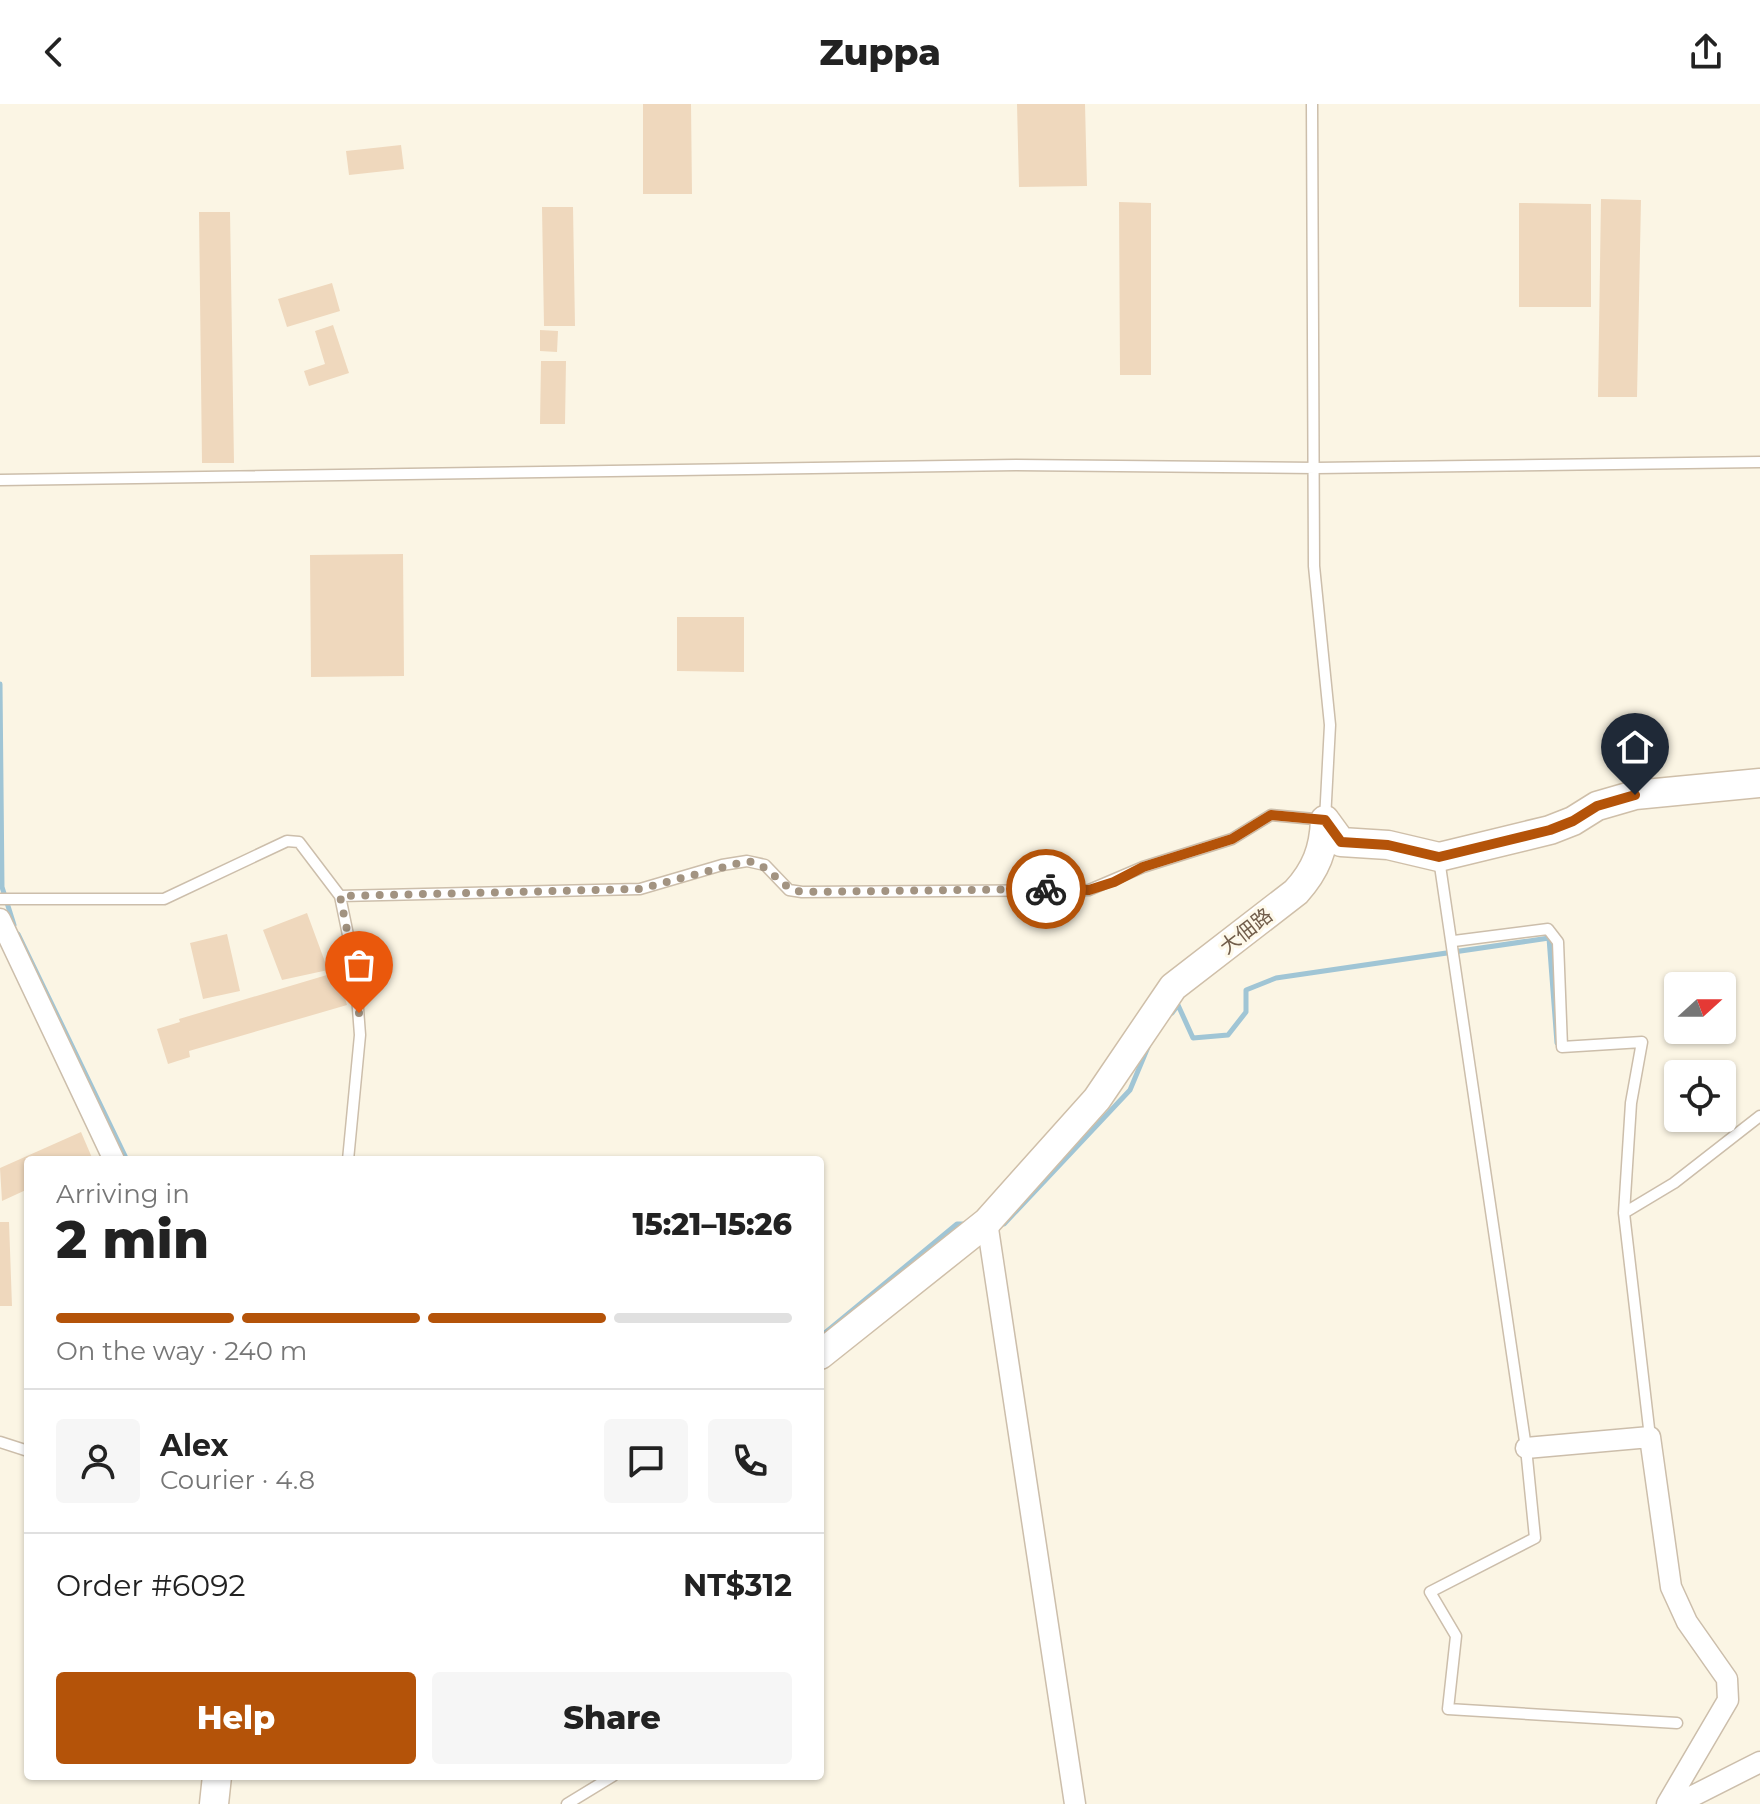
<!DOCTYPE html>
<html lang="en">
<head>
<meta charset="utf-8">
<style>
	body { margin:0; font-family:Montserrat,"Noto Sans TC",sans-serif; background:#f6f6f6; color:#222; height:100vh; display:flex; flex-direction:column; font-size:30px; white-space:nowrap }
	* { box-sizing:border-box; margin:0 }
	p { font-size:26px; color:#767676 }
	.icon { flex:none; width:44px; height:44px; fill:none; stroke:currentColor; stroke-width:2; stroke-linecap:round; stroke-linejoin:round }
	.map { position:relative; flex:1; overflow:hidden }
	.panel { position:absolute; left:24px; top:1052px; width:800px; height:624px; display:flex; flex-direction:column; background:#fff; border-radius:8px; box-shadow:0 2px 6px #0004 }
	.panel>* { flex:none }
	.needle { width:52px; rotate:69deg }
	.buttons { position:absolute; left:1664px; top:868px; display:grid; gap:16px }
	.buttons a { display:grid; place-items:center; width:72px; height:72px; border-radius:8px; background:#fff; box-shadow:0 2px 6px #0004; font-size:40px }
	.pin { position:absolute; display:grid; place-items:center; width:68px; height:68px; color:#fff; margin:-82px -34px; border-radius:50% 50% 50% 0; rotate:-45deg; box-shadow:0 0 8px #0007 }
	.pin .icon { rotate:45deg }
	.courier { position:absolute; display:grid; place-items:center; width:80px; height:80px; margin:-40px; border:6px solid #b45309; border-radius:50%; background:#fff; color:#222; box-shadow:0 2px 10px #0007 }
	.overview em { font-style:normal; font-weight:800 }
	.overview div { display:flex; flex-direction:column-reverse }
	.overview { display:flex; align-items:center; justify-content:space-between; height:136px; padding:0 32px }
	h1 { font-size:52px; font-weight:800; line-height:60px }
	.bar { display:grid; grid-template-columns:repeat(4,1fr); gap:12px 8px; align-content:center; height:96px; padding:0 32px }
	.bar i { height:10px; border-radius:6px; background:#e0e0e0 }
	.bar .current { background:#b45309 }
	.bar p { grid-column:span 4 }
	.line { display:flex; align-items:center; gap:20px; padding:0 32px; border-top:2px solid #e0e0e0 }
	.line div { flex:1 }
	.round { display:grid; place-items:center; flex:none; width:84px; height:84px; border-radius:8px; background:#f6f6f6 }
	.action { display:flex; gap:16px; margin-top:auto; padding:16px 32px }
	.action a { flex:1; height:92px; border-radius:8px; background:#b45309; color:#fff; font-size:32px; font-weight:800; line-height:92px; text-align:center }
	.action a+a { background:#f6f6f6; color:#222 }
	header { display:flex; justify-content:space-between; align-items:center; height:104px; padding:0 32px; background:#fff; font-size:36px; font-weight:800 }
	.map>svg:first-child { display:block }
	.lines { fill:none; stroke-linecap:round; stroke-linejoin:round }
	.stream { stroke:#a0c5d5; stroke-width:5 }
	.building { fill:#efd8bd }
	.lane-casing { stroke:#ccbeab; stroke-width:13 }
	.street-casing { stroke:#ccbeab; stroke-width:23 }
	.secondary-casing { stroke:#cfbfa9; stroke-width:31 }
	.lane { stroke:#fff; stroke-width:10 }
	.street { stroke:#fff; stroke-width:20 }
	.secondary { stroke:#fff; stroke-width:28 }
	.done { stroke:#a29381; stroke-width:8; stroke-dasharray:0 14.4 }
	.route { stroke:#b45309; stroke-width:10 }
	.labels { text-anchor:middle; stroke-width:6; stroke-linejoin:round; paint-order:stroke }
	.street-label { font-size:20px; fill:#725e4b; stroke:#fef9ea }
</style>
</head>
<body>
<header><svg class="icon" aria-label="back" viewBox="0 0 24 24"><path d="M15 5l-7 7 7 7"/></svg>Zuppa<svg class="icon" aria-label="share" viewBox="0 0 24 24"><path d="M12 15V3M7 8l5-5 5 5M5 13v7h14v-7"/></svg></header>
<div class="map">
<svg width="1760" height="1700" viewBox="0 0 1760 1700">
	<rect width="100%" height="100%" fill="#fbf5e4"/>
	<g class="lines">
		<!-- stream -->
		<path class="stream" d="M0 580 2 783 14 821
			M18 830 127 1056
			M1172 909 1178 901 1193 934 1228 931 1246 908V886L1276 874 1549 834 1557 939
			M997 1120H1004L1130 986 1148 943
			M820 1233 957 1120H967"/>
	</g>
	<!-- building -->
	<path class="building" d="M643 0H691L692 90H643Z
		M1017 0H1085L1087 82 1019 83Z
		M401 41 404 65 349 71 346 47Z
		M1601 95 1641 96 1637 293H1598Z
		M1119 98 1151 99V271H1120Z
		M1519 99 1591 100V203H1519Z
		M542 103H573L575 222H544Z
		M199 108H230L234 359H202Z
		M332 179 340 207 287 223 278 195Z
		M333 221 349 269 309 282 304 267 325 260 315 227Z
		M540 226 558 227 557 248 540 247Z
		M541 257H566L565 320H540Z
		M403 450 404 572 311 573 310 451Z
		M677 513H744V568L677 567Z
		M307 809 328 866 282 876 263 826Z
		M227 830 240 887 203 895 190 839Z
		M337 868 347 901 189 947 190 953 168 960 157 925 180 918 179 915Z
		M81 1028 93 1056H28V1085L2 1097 0 1064Z
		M0 1118H9L12 1202H0Z"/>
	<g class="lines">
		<!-- lane casing -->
		<g class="lane-casing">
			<path id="lane" d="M0 376 1016 361 1316 364 1760 358
				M1439 755 1526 1344 1535 1434 1430 1488 1456 1532 1448 1605 1677 1619
				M340 792 355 865 360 931 348 1056
				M0 795H164L287 737 299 738 340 792 640 785 722 761 747 757 765 761 789 786 802 788 1089 786 1143 763 1232 735 1271 711 1325 716 1330 621 1314 462 1312 0
				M1454 837 1548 825 1558 838 1562 943 1642 938 1631 999 1624 1109 1650 1333
				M1624 1109 1674 1079 1760 1012
				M0 1338 28 1347
				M567 1700 613 1672"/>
		</g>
		<!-- street casing -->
		<g class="street-casing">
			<path id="street" d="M0 815 114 1056
				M987 1118 1075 1700
				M1526 1344 1650 1333 1671 1483 1687 1518 1727 1575 1728 1596 1667 1700
				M1677 1700 1760 1658"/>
		</g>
		<!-- secondary casing -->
		<g class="secondary-casing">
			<path id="secondary" d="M1325 716 1341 738 1388 741 1439 753 1550 726 1573 717 1597 702 1635 691 1760 679
				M820 1251 987 1118 1097 995 1173 883 1296 788C1316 766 1324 745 1325 716
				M214 1700 217 1672"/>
		</g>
		<!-- lane -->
		<use href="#lane" class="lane"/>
		<!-- street -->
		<use href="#street" class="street"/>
		<!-- secondary -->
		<use href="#secondary" class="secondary"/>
	</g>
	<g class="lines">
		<!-- done -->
		<path class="done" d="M359 909 355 865 340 792 640 785 747 757C774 762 778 784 802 788L1046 785"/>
		<!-- route -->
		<path class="route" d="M1046 785 1089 786 1114 778 1143 763 1232 735 1271 711 1325 716 1341 738 1388 741 1439 753 1550 726 1573 717 1597 702 1635 691"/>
	</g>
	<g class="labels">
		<!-- street labels -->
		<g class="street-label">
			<text transform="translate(1246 827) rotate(-38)" y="7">大佃路</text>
		</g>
	</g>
</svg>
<div class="buttons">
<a><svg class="needle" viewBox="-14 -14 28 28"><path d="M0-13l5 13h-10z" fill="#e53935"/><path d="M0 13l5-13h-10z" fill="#767676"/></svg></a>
<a><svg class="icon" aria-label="locate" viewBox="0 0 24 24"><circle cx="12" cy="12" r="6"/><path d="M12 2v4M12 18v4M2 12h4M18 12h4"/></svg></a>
</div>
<div class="pin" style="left:359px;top:909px;background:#ea580c"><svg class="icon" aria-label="bag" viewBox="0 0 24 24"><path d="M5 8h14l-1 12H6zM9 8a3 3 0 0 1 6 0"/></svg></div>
<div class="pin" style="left:1635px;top:691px;background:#1f2937"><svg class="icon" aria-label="home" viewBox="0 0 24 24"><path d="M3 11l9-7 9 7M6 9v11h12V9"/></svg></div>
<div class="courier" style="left:1046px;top:785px"><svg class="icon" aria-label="bike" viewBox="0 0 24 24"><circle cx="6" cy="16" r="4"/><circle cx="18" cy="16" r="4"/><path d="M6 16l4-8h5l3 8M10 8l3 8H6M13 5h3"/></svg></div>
<section class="panel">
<div class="overview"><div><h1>2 min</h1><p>Arriving in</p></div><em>15:21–15:26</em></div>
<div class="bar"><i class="current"></i><i class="current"></i><i class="current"></i><i></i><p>On the way · 240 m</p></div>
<div class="line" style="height:144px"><a class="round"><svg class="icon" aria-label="person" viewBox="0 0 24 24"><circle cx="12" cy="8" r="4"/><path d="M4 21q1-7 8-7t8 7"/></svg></a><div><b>Alex</b><p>Courier · 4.8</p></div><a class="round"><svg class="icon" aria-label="chat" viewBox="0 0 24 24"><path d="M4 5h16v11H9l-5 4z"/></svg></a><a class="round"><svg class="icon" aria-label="phone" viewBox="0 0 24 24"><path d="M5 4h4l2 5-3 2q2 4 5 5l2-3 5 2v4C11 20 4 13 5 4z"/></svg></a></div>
<div class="line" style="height:104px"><div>Order #6092</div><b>NT$312</b></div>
<div class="action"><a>Help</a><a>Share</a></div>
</section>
</div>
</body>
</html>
